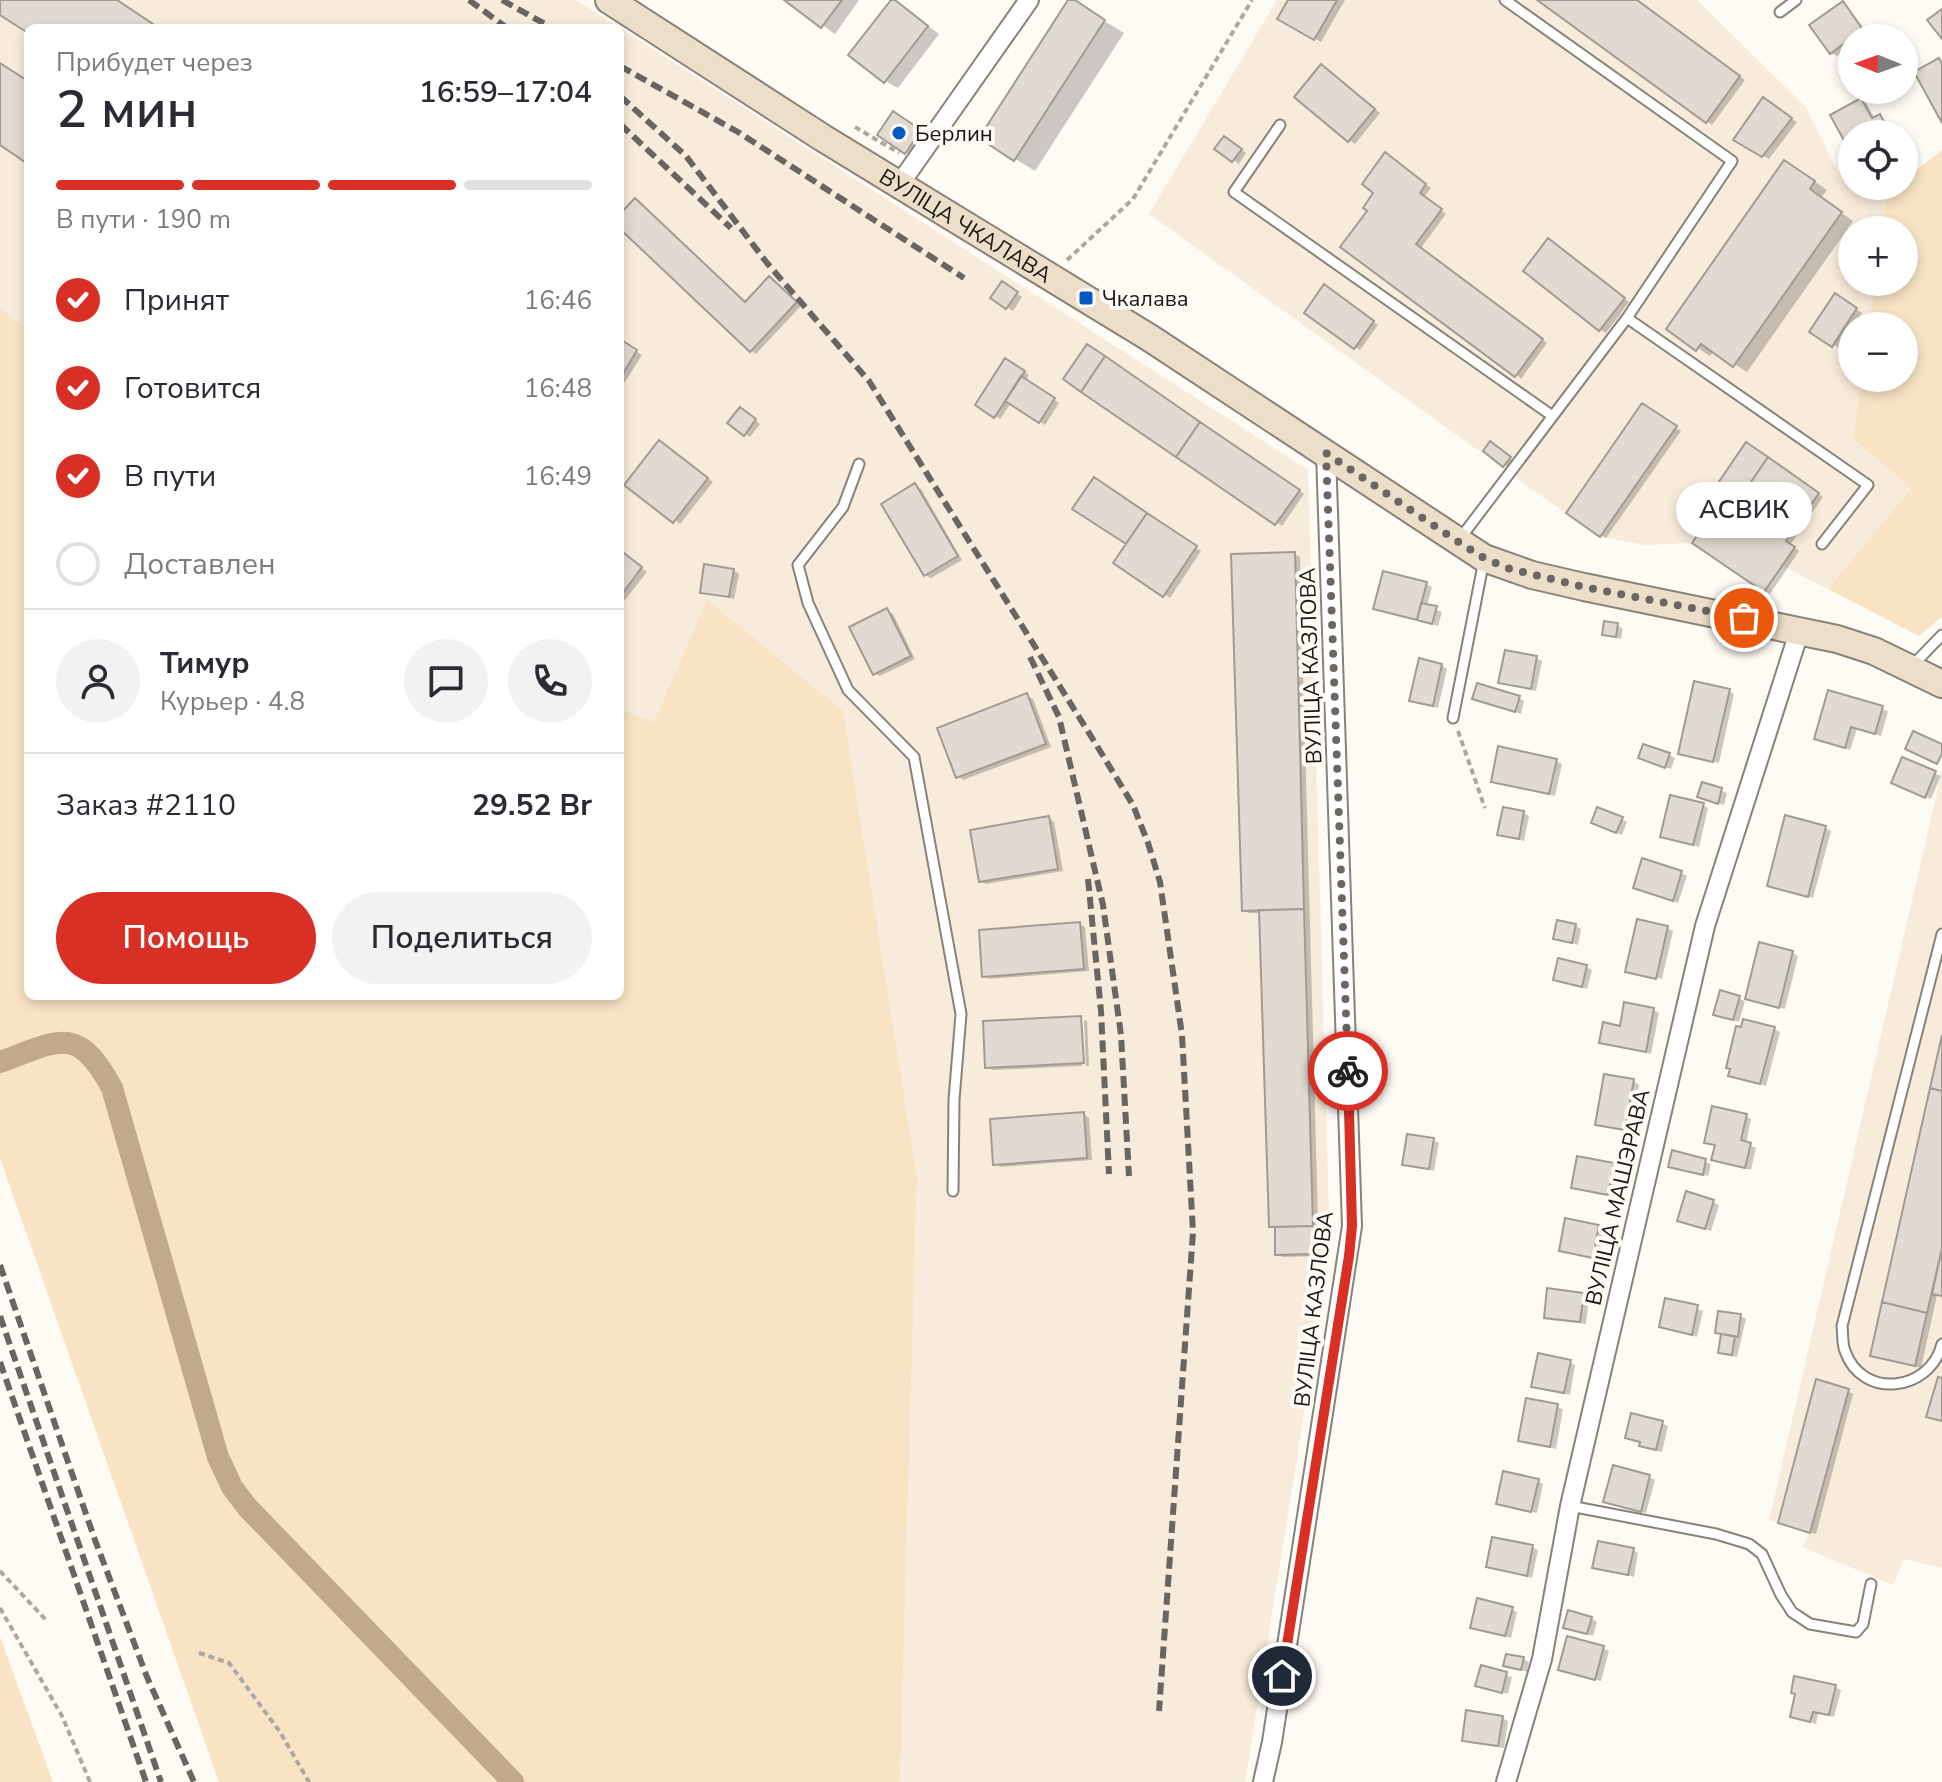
<!DOCTYPE html>
<html lang="ru">
<head>
<meta charset="utf-8">
<style>
	body { margin:0; font-family:"Nunito Sans",sans-serif; background:#f2f2f3; color:#2b2b33; height:100vh; display:flex; flex-direction:column; font-size:30px; white-space:nowrap }
	* { box-sizing:border-box; margin:0 }
	p { font-size:26px; color:#7c7c81 }
	.icon { flex:none; width:44px; height:44px; fill:none; stroke:currentColor; stroke-width:2; stroke-linecap:round; stroke-linejoin:round }
	.map { position:relative; flex:1; overflow:hidden }
	.side { position:absolute; left:24px; top:24px; width:600px; height:976px; display:flex; flex-direction:column; background:#fff; border-radius:12px; box-shadow:0 4px 12px #0003 }
	.side>* { flex:none }
	.needle { width:52px; rotate:271deg }
	.controls { position:absolute; left:1838px; top:24px; display:grid; gap:16px }
	.controls a { display:grid; place-items:center; width:80px; height:80px; border-radius:50%; background:#fff; box-shadow:0 4px 12px #0003; font-size:40px }
	.pin { position:absolute; display:grid; place-items:center; width:68px; height:68px; color:#fff; margin:-34px; border:4px solid #fff; border-radius:50%; box-shadow:0 2px 8px #0007 }
	.courier { position:absolute; display:grid; place-items:center; width:80px; height:80px; margin:-40px; border:6px solid #d93025; border-radius:50%; background:#fff; color:#222; box-shadow:0 2px 10px #0007 }
	.bubble { position:absolute; height:56px; border-radius:28px; background:#fff; box-shadow:0 4px 12px #0003; font-size:26px; font-weight:600; line-height:56px; text-align:center }
	.headline em { font-style:normal; font-weight:600 }
	.headline div { display:flex; flex-direction:column-reverse }
	.headline { display:flex; align-items:center; justify-content:space-between; height:136px; padding:0 32px }
	h1 { font-size:52px; font-weight:600; line-height:60px }
	.bar { display:grid; grid-template-columns:repeat(4,1fr); gap:12px 8px; align-content:center; height:96px; padding:0 32px }
	.bar i { height:10px; border-radius:6px; background:#e1e1e2 }
	.bar .current { background:#d93025 }
	.bar p { grid-column:span 4 }
	.line { display:flex; align-items:center; gap:20px; padding:0 32px; border-top:2px solid #e1e1e2 }
	.line div { flex:1 }
	.round { display:grid; place-items:center; flex:none; width:84px; height:84px; border-radius:42px; background:#f2f2f3 }
	ol { padding:0 32px; list-style:none }
	li { display:flex; align-items:center; gap:24px; height:88px }
	li p { margin-inline-start:auto }
	li .icon { padding:8px; border-radius:50%; background:#d93025; color:#fff; stroke-width:4 }
	li:last-child { color:#7c7c81 }
	li i { width:44px; height:44px; border:4px solid #e1e1e2; border-radius:50% }
	.action { display:flex; gap:16px; margin-top:auto; padding:16px 32px }
	.action a { flex:1; height:92px; border-radius:48px; background:#d93025; color:#fff; font-size:32px; font-weight:600; line-height:92px; text-align:center }
	.action a+a { background:#f2f2f3; color:#2b2b33 }
	.map>svg:first-child { display:block }
	.built { fill:#f7ecdb }
	.green { fill:#f8e4c4 }
	.shadow { fill:#0003 }
	.lines { fill:none; stroke-linecap:round; stroke-linejoin:round }
	.canal { stroke:#c0aa87; stroke-width:22 }
	.building { fill:#e1dad0; stroke:#a29b92; stroke-width:2 }
	.lane-casing { stroke:#888279; stroke-width:13 }
	.street-casing { stroke:#888279; stroke-width:22 }
	.secondary-casing { stroke:#888279; stroke-width:30 }
	.path { stroke:#aba7a2; stroke-width:4; stroke-dasharray:6 4; stroke-linecap:butt }
	.lane { stroke:#fff; stroke-width:9 }
	.street { stroke:#fff; stroke-width:18 }
	.secondary { stroke:#ecdfc9; stroke-width:26 }
	.rail { stroke:#696561; stroke-width:6; stroke-dasharray:12 6; stroke-linecap:butt }
	.done { stroke:#6a6662; stroke-width:8; stroke-dasharray:0 14.4 }
	.route { stroke:#d93025; stroke-width:10 }
	.poi-dot { fill:#0658c2; stroke:#fefaf4; stroke-width:3 }
	.labels { text-anchor:middle; stroke-width:8; stroke-linejoin:round; paint-order:stroke }
	.poi-label { font-size:22px; fill:#1a1714; stroke:#fefaf4; text-anchor:start }
	.street-label { font-size:22px; fill:#1a1714; stroke:#fefaf4 }
</style>
</head>
<body>
<div class="map">
<svg width="1942" height="1782" viewBox="0 0 1942 1782">
	<rect width="100%" height="100%" fill="#fefaf4"/>
	<!-- built -->
	<path class="built" d="M0 0H576L620 28H28V329L0 308Z
		M1277 0H1697L1805 106 1838 172 1852 178V186H1871L1887 193 1882 230H1852V282H1875L1869 326H1852V378H1861L1853 439 1911 488 1828 589 1783 566 1764 592 1692 543 1645 545 1600 537 1593 533 1149 214Z
		M620 28 1308 470 1330 1252 1245 1782H900L917 1178 653 722 620 709Z
		M1942 771V1568L1904 1559 1893 1585 1802 1547 1810 1533 1769 1520Z"/>
	<!-- green -->
	<path class="green" d="M1942 150V617L1919 636 1828 589 1911 488 1853 439 1861 378H1904V326H1869L1875 282H1904V230H1882L1887 193 1896 186H1904V180Z
		M0 308 28 329V996H620V709L654 722 707 600 843 711 917 1178 900 1782H219L0 1158Z
		M0 1637 53 1782H0Z"/>
	<!-- shadow -->
	<path class="shadow" d="M786 0H859L835 34Z
		M893 0 939 34 898 88 885 81Z
		M1070 0 1124 33 1035 171 982 138Z
		M1290 0H1345L1321 42 1280 18Z
		M1541 0H1635L1745 80 1712 125Z
		M1843 4 1848 7 1868 34 1862 38H1852V45L1837 56 1831 53Z
		M1327 70 1380 113 1355 144 1349 140Z
		M1763 100 1797 122 1769 159 1736 140Z
		M1861 101 1867 104 1875 119 1880 117 1885 120 1893 134H1852V150L1833 116Z
		M894 114 926 135 912 156 880 135Z
		M1230 141 1246 153 1239 164 1217 149Z
		M1391 158 1431 188 1424 197 1446 214 1421 248 1547 343 1521 379 1370 210Z
		M1798 170 1827 190 1821 198 1853 221 1747 372 1714 351 1710 356 1669 329Z
		M636 200 746 303 775 282 801 306 756 354 751 351 620 227V217Z
		M1554 244 1629 302 1606 333 1600 330Z
		M1003 284 1022 297 1013 311 993 298Z
		M1330 290 1378 325 1360 350 1355 347Z
		M1835 296 1862 313 1839 348 1812 331Z
		M620 342 642 355 620 390Z
		M1093 350 1304 494 1282 526 1065 378Z
		M1006 360 1029 375 1026 380 1059 403 1045 425 1011 403 1000 419 977 404Z
		M1642 405 1681 431 1606 538 1601 535Z
		M746 412 760 424 750 437 745 434Z
		M665 445 713 482 680 524 627 484Z
		M1496 447 1515 462 1510 468 1504 465Z
		M1752 448 1823 497 1790 545 1799 551 1770 594 1765 591 1728 496Z
		M1094 479 1201 551 1170 598 1116 562 1129 544Z
		M915 486 921 489 962 560 931 578 925 575Z
		M620 551 647 572 620 606Z
		M1294 554 1300 557 1319 1256 1283 1257 1277 1254V1230L1270 1226 1262 913H1249L1244 910Z
		M733 570 739 574 734 599 702 591Z
		M1426 584 1432 587 1427 606 1442 612 1438 626 1375 608Z
		M887 611 893 614 915 659 880 676 874 673Z
		M1617 625 1623 629 1621 639 1604 634Z
		M1536 658 1542 661 1536 691 1500 682Z
		M1441 665 1447 669 1438 708 1411 700Z
		M1729 691 1734 694 1719 763 1680 753Z
		M1829 692 1888 711 1881 736 1857 729 1850 750 1816 738Z
		M1027 696 1033 699 1051 747 963 780 958 776Z
		M1519 698 1524 701 1521 714 1480 701Z
		M1669 755 1675 758 1671 769 1646 761Z
		M1904 760 1941 776 1931 799 1899 786Z
		M1556 761 1562 764 1555 796 1493 781Z
		M1703 784 1727 793 1724 805 1705 799Z
		M1703 805 1708 808 1699 847 1663 836Z
		M1524 813 1529 816 1524 841 1499 834Z
		M1049 818 1054 822 1063 871 986 884 980 881Z
		M1622 819 1627 822 1622 835 1599 826Z
		M1825 828 1831 831 1813 898 1769 885Z
		M1681 873 1687 876 1678 903 1635 888Z
		M1079 924 1085 927 1089 971 990 979 984 976Z
		M1576 926 1581 929 1578 945 1555 937Z
		M1667 928 1673 931 1662 979 1631 971Z
		M1793 953 1798 956 1785 1009 1747 998Z
		M1586 967 1592 970 1587 989 1555 979Z
		M1722 993 1745 1001 1739 1022 1721 1017Z
		M1654 1010 1659 1013 1651 1054 1601 1042Z
		M1081 1018 1082 1066 993 1070 987 1067 985 1023Z
		M1084 1020 1087 1021 1089 1066H1086Z
		M1774 1029 1780 1032 1766 1086 1731 1075 1743 1030Z
		M1942 1044V1296L1937 1295 1921 1368 1872 1355Z
		M1633 1081 1639 1085 1631 1132 1597 1124Z
		M1083 1114 1089 1118 1092 1160 1001 1167 995 1163Z
		M1746 1116 1751 1119 1746 1144 1756 1148 1751 1170 1713 1159 1717 1146 1706 1142Z
		M1433 1140 1439 1143 1434 1171 1405 1164Z
		M1674 1153 1711 1164 1708 1176 1676 1169Z
		M1578 1158 1619 1168 1614 1197 1573 1187Z
		M1713 1202 1719 1205 1711 1231 1685 1223Z
		M1566 1220 1604 1230 1599 1259 1561 1250Z
		M1583 1295 1589 1298 1586 1324 1551 1320 1546 1317Z
		M1667 1300 1703 1311 1697 1337 1661 1326Z
		M1741 1316 1746 1319 1737 1357 1725 1355 1720 1352 1722 1335 1717 1332Z
		M1570 1362 1575 1365 1570 1395 1534 1386Z
		M1848 1391 1853 1394 1816 1534 1786 1525Z
		M1528 1400 1563 1409 1556 1449 1521 1440Z
		M1662 1423 1668 1426 1662 1452 1647 1449 1641 1445 1642 1442 1627 1437Z
		M1649 1477 1655 1480 1646 1513 1611 1504Z
		M1538 1481 1543 1484 1537 1513 1498 1503Z
		M1532 1547 1538 1550 1532 1578 1488 1566Z
		M1633 1550 1638 1553 1634 1577 1595 1567Z
		M1512 1609 1517 1612 1511 1638 1472 1627Z
		M1591 1618 1597 1622 1593 1636 1565 1627Z
		M1603 1648 1609 1651 1601 1681 1566 1672Z
		M1523 1659 1529 1662 1527 1672 1505 1665Z
		M1482 1668 1512 1677 1508 1694 1478 1685Z
		M1835 1687 1841 1690 1834 1717 1818 1713 1816 1724 1792 1716Z
		M1502 1718 1508 1721 1504 1748 1469 1743 1464 1740Z"/>
	<g class="lines">
		<!-- canal -->
		<path class="canal" d="M0 1062C59 1041 77 1023 112 1088L218 1457 232 1487 247 1507 513 1782"/>
	</g>
	<!-- building -->
	<path class="building" d="M0 0H117L159 28H28V33L0 15Z
		M784 0H842L821 28Z
		M891 0H895L928 26 884 83 848 55Z
		M1068 0H1075L1105 20 1014 161 979 138Z
		M1288 0H1337L1314 40 1277 19Z
		M1537 0H1637L1740 76 1706 123Z
		M1843 1 1863 30 1830 54 1809 25Z
		M1942 9V39L1927 20Z
		M1939 58 1942 64V123L1914 72Z
		M0 63 28 81V164L0 145Z
		M1321 64 1375 109 1348 142 1294 97Z
		M1763 97 1792 118 1762 157 1733 140Z
		M1861 98 1872 118 1880 114 1890 134H1852V155L1830 115Z
		M893 111 921 130 905 154 877 135Z
		M1224 136 1242 149 1232 162 1214 149Z
		M1385 152 1426 184 1420 193 1442 209 1416 244 1543 339 1515 377 1340 247 1367 211 1363 208 1373 193 1362 184Z
		M1784 160 1815 181 1810 189 1842 212 1733 367 1701 344 1696 351 1666 329Z
		M635 198 745 302 769 276 797 302 750 352 620 229V214Z
		M1548 238 1625 298 1599 331 1523 271Z
		M1002 281 1018 292 1006 309 990 298Z
		M1324 284 1374 321 1354 349 1304 313Z
		M1835 293 1857 308 1832 347 1809 332Z
		M620 339 637 350 620 379Z
		M1087 344 1105 356 1081 392 1063 379Z
		M1105 356 1200 422 1176 457 1081 392Z
		M1005 358 1025 371 994 418 975 405Z
		M1021 376 1055 398 1039 423 1005 401Z
		M1642 403 1677 426 1600 537 1566 513Z
		M740 407 756 419 744 436 727 423Z
		M1200 422 1300 490 1275 525 1176 457Z
		M659 440 708 478 673 523 624 485Z
		M1490 441 1511 457 1503 467 1483 451Z
		M1746 442 1768 457 1736 504 1714 489Z
		M1768 457 1819 493 1786 541 1795 547 1764 592 1692 543 1725 496 1736 504Z
		M1094 477 1147 513 1126 544 1072 509Z
		M915 483 958 556 924 576 881 504Z
		M1147 513 1197 546 1163 597 1113 563Z
		M620 550 642 567 620 597Z
		M1295 552 1304 909 1242 911 1231 554Z
		M704 564 734 569 729 597 700 593Z
		M1383 571 1427 582 1417 620 1373 609Z
		M1421 603 1437 606 1432 624 1417 620Z
		M887 608 911 656 873 675 849 627Z
		M1604 621 1618 623 1616 637 1602 635Z
		M1505 650 1537 656 1531 689 1498 683Z
		M1419 658 1442 664 1433 706 1409 701Z
		M1694 681 1730 689 1713 762 1678 754Z
		M1477 683 1520 696 1515 712 1472 699Z
		M1828 690 1883 706 1875 734 1851 727 1845 748 1814 739Z
		M1027 693 1046 744 956 778 937 728Z
		M1913 731 1942 744V753L1937 764 1905 749Z
		M1643 744 1670 753 1665 768 1638 758Z
		M1498 746 1557 759 1549 794 1491 782Z
		M1902 757 1936 771 1925 798 1891 783Z
		M1702 782 1722 788 1718 804 1697 797Z
		M1670 795 1704 803 1693 845 1660 837Z
		M1503 807 1524 811 1519 839 1497 835Z
		M1597 807 1623 817 1616 833 1591 823Z
		M1785 815 1826 826 1808 897 1767 886Z
		M1049 816 1058 869 979 882 970 830Z
		M1642 858 1682 871 1673 901 1633 888Z
		M1304 909 1313 1226 1269 1227 1259 910Z
		M1637 919 1668 926 1656 979 1625 972Z
		M1557 920 1576 924 1572 943 1553 939Z
		M1080 922 1084 969 982 977 979 930Z
		M1759 942 1793 951 1779 1008 1745 999Z
		M1558 958 1587 965 1582 987 1553 980Z
		M1720 990 1740 996 1733 1020 1713 1015Z
		M1624 1002 1654 1008 1646 1052 1599 1043 1603 1022 1620 1026Z
		M1081 1016 1084 1063 985 1068 983 1021Z
		M1743 1019 1775 1027 1760 1084 1728 1076 1730 1069 1726 1068 1736 1026 1741 1027Z
		M1942 1035V1091L1930 1088Z
		M1604 1074 1634 1079 1625 1130 1595 1125Z
		M1930 1088 1942 1091V1248L1927 1313 1882 1302Z
		M1712 1106 1747 1114 1741 1140 1751 1143 1745 1168 1711 1160 1715 1145 1704 1143Z
		M1084 1112 1087 1158 993 1165 990 1119Z
		M1407 1134 1434 1138 1429 1169 1402 1165Z
		M1672 1150 1706 1159 1703 1175 1668 1167Z
		M1577 1156 1614 1163 1608 1195 1571 1188Z
		M1686 1191 1714 1200 1705 1229 1677 1221Z
		M1565 1218 1599 1225 1593 1258 1559 1251Z
		M1313 1226 1314 1254 1275 1255V1227Z
		M1942 1248V1296L1932 1294Z
		M1547 1288 1584 1293 1580 1322 1544 1318Z
		M1665 1298 1698 1305 1692 1335 1659 1327Z
		M1882 1302 1927 1313 1915 1366 1870 1356Z
		M1718 1311 1741 1314 1738 1337 1715 1333Z
		M1721 1334 1735 1336 1732 1355 1718 1353Z
		M1538 1353 1571 1360 1564 1393 1531 1387Z
		M1938 1377 1942 1378V1421L1926 1417Z
		M1816 1379 1849 1389 1810 1533 1778 1523Z
		M1526 1398 1558 1404 1550 1447 1518 1441Z
		M1631 1413 1663 1421 1656 1450 1639 1446 1640 1442 1625 1438Z
		M1613 1465 1650 1475 1641 1512 1603 1502Z
		M1503 1471 1539 1479 1531 1512 1496 1504Z
		M1492 1537 1533 1545 1527 1576 1486 1567Z
		M1598 1541 1634 1548 1628 1575 1592 1568Z
		M1477 1598 1513 1607 1505 1636 1470 1628Z
		M1568 1610 1592 1617 1587 1634 1563 1628Z
		M1567 1636 1604 1646 1595 1680 1558 1670Z
		M1506 1654 1524 1657 1521 1670 1503 1666Z
		M1481 1665 1507 1672 1502 1693 1475 1686Z
		M1794 1676 1836 1685 1829 1715 1813 1712 1810 1722 1790 1717 1795 1694 1791 1693Z
		M1466 1710 1503 1716 1498 1746 1462 1741Z"/>
	<g class="lines">
		<!-- lane casing -->
		<g class="lane-casing">
			<path id="lane" d="M1780 12 1796 0
				M1280 125 1234 192 1551 415
				M1627 318 1868 485 1822 544
				M859 464 843 507 798 565 808 603 848 690 914 757 961 1014 954 1100 953 1191
				M1459 540 1627 318 1732 161 1505 0
				M1912 666 1942 635
				M1453 718 1484 560
				M1942 934 1842 1326C1843 1333 1842 1344 1845 1351 1862 1400 1930 1392 1942 1344
				M1570 1506 1716 1534 1749 1544 1762 1554 1781 1595 1792 1612 1810 1624 1856 1632 1863 1624 1871 1584"/>
		</g>
		<!-- street casing -->
		<g class="street-casing">
			<path id="street" d="M899 185 1029 0
				M1263 1782 1272 1742 1352 1226 1326 453
				M1506 1782 1542 1659 1570 1506 1705 926 1800 629"/>
		</g>
		<!-- secondary casing -->
		<g class="secondary-casing">
			<g id="secondary">
				<path id="s1" d="M609 0 823 138 1150 338 1484 558 1532 575 1584 587 1837 639 1874 651 1942 684"/>
			</g>
		</g>
		<!-- path -->
		<path class="path" d="M855 127 899 153
			M1067 260 1133 199 1252 0
			M1458 731 1485 808
			M0 1571 46 1620
			M0 1608 62 1716 90 1782
			M199 1653 229 1663 280 1732 309 1782"/>
		<!-- lane -->
		<use href="#lane" class="lane"/>
		<!-- street -->
		<use href="#street" class="street"/>
		<!-- secondary -->
		<use href="#secondary" class="secondary"/>
		<!-- rail -->
		<path class="rail" d="M469 0 507 28
			M502 0 552 28
			M620 66 738 132 964 278
			M620 96 686 156 767 263 869 381 1094 741 1133 805 1148 843 1160 882 1182 1035 1193 1232 1159 1711
			M620 124 731 228
			M1030 657 1059 717 1103 905 1121 1035 1129 1176
			M1088 879 1101 1011 1109 1174
			M0 1265 95 1540 147 1677 194 1782
			M0 1316 161 1782
			M0 1362 146 1782"/>
	</g>
	<g class="lines">
		<!-- done -->
		<path class="done" d="M1348 1071 1326 453 1457 541 1484 558 1507 568 1584 587 1744 618"/>
		<!-- route -->
		<path class="route" d="M1282 1676 1349 1256 1352 1226 1348 1071"/>
	</g>
	<!-- markers -->
	<g class="poi-dot">
		<circle cx="899" cy="133" r="8"/>
		<rect x="1078" y="290" width="16" height="16" rx="4"/>
	</g>
	<g class="labels">
		<!-- poi labels -->
		<g class="poi-label">
			<text x="915" y="141">Берлин</text>
			<text x="1102" y="306">Чкалава</text>
		</g>
		<!-- street labels -->
		<g class="street-label">
			<text dy="8" stroke="none"><textPath href="#s1" startOffset="422">ВУЛІЦА ЧКАЛАВА</textPath></text>
			<text transform="translate(1310 666) rotate(-92)" y="8">ВУЛІЦА КАЗЛОВА</text>
			<text transform="translate(1617 1197) rotate(-77)" y="8">ВУЛІЦА МАШЭРАВА</text>
			<text transform="translate(1313 1309) rotate(-83)" y="8">ВУЛІЦА КАЗЛОВА</text>
		</g>
	</g>
</svg>
<div class="controls">
<a><svg class="needle" viewBox="-14 -14 28 28"><path d="M0-13l5 13h-10z" fill="#e53935"/><path d="M0 13l5-13h-10z" fill="#7c7c81"/></svg></a>
<a><svg class="icon" aria-label="locate" viewBox="0 0 24 24"><circle cx="12" cy="12" r="6"/><path d="M12 2v4M12 18v4M2 12h4M18 12h4"/></svg></a>
<a>+</a>
<a>−</a>
</div>
<div class="pin" style="left:1744px;top:618px;background:#ea580c"><svg class="icon" aria-label="bag" viewBox="0 0 24 24"><path d="M5 8h14l-1 12H6zM9 8a3 3 0 0 1 6 0"/></svg></div>
<div class="pin" style="left:1282px;top:1676px;background:#1f2937"><svg class="icon" aria-label="home" viewBox="0 0 24 24"><path d="M3 11l9-7 9 7M6 9v11h12V9"/></svg></div>
<div class="courier" style="left:1348px;top:1071px"><svg class="icon" aria-label="bike" viewBox="0 0 24 24"><circle cx="6" cy="16" r="4"/><circle cx="18" cy="16" r="4"/><path d="M6 16l4-8h5l3 8M10 8l3 8H6M13 5h3"/></svg></div>
<div class="bubble" style="left:1676px;top:482px;width:136px">АСВИК</div>
<section class="side">
<div class="headline"><div><h1>2 мин</h1><p>Прибудет через</p></div><em>16:59–17:04</em></div>
<div class="bar"><i class="current"></i><i class="current"></i><i class="current"></i><i></i><p>В пути · 190 m</p></div>
<ol>
<li><svg class="icon" aria-label="check" viewBox="0 0 24 24"><path d="M5 12l5 5 9-10"/></svg>Принят<p>16:46</p></li>
<li><svg class="icon" aria-label="check" viewBox="0 0 24 24"><path d="M5 12l5 5 9-10"/></svg>Готовится<p>16:48</p></li>
<li><svg class="icon" aria-label="check" viewBox="0 0 24 24"><path d="M5 12l5 5 9-10"/></svg>В пути<p>16:49</p></li>
<li><i></i>Доставлен</li>
</ol>
<div class="line" style="height:144px"><a class="round"><svg class="icon" aria-label="person" viewBox="0 0 24 24"><circle cx="12" cy="8" r="4"/><path d="M4 21q1-7 8-7t8 7"/></svg></a><div><b>Тимур</b><p>Курьер · 4.8</p></div><a class="round"><svg class="icon" aria-label="chat" viewBox="0 0 24 24"><path d="M4 5h16v11H9l-5 4z"/></svg></a><a class="round"><svg class="icon" aria-label="phone" viewBox="0 0 24 24"><path d="M5 4h4l2 5-3 2q2 4 5 5l2-3 5 2v4C11 20 4 13 5 4z"/></svg></a></div>
<div class="line" style="height:104px"><div>Заказ #2110</div><b>29.52 Br</b></div>
<div class="action"><a>Помощь</a><a>Поделиться</a></div>
</section>
</div>
</body>
</html>
